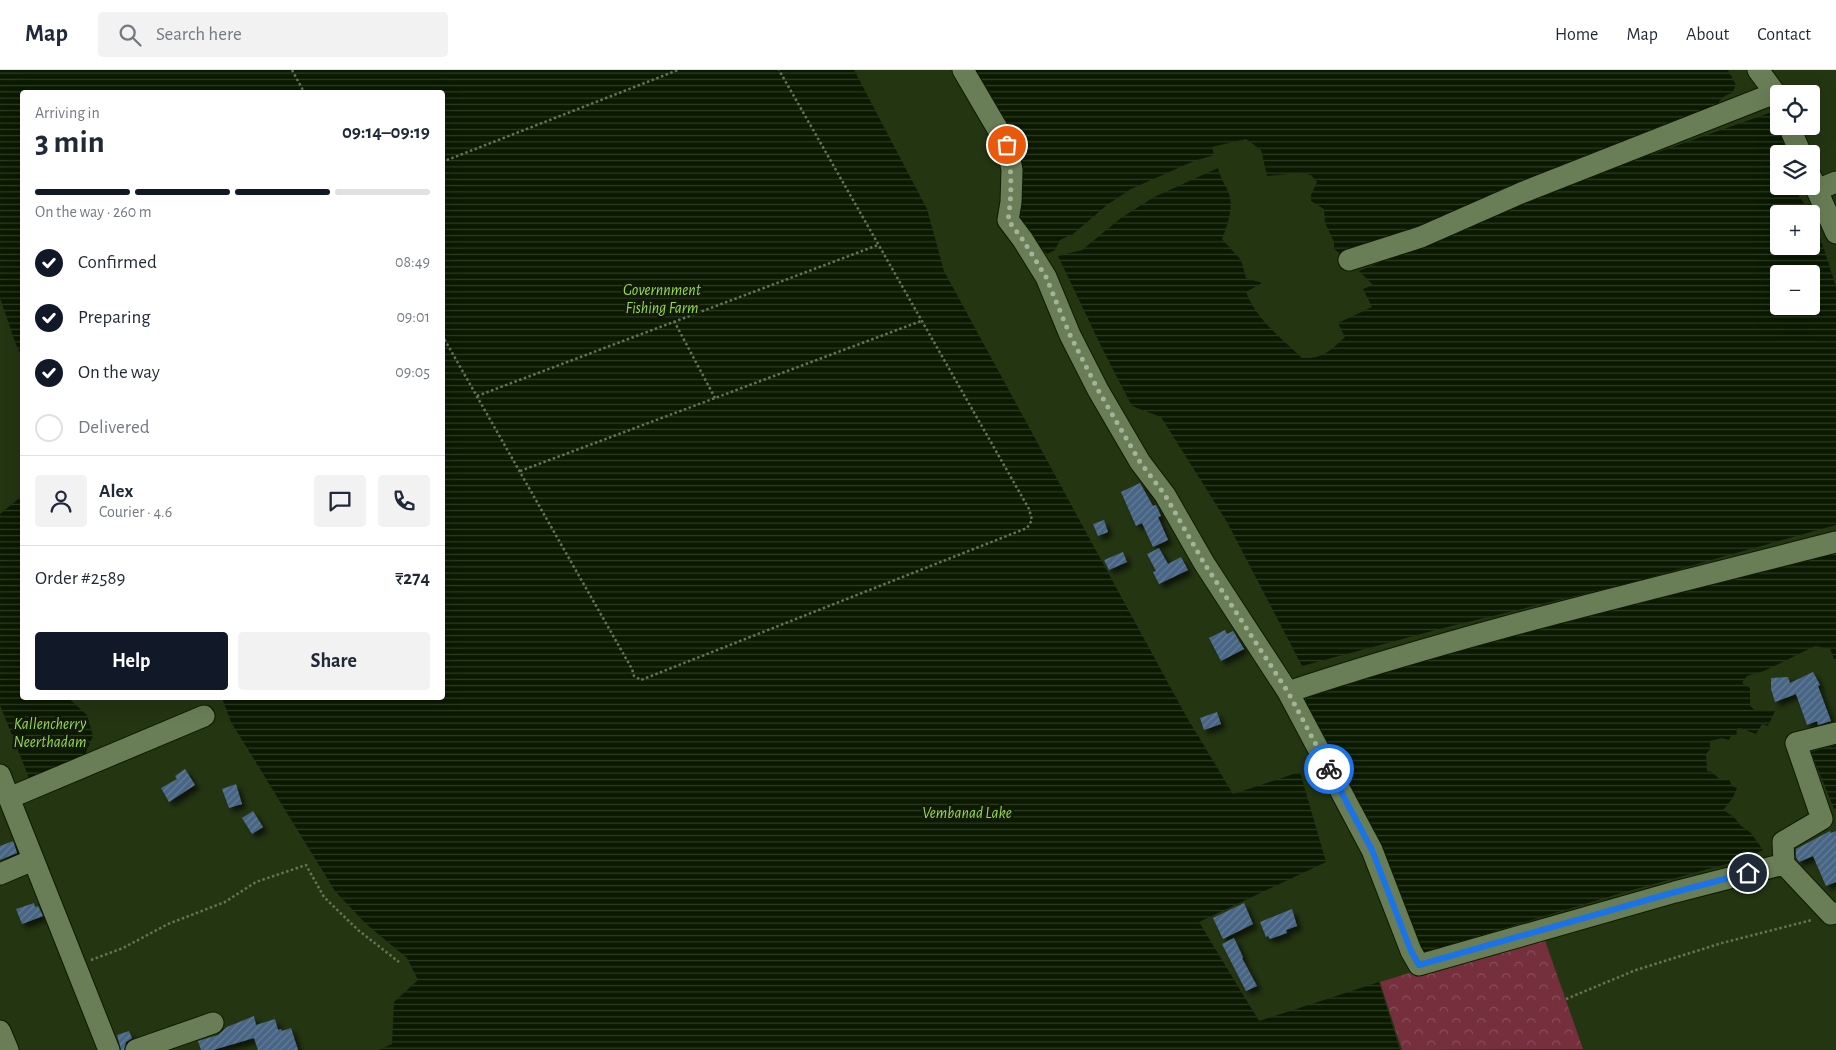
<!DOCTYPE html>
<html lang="en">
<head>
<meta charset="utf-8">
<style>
	body { margin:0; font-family:"Alegreya Sans",sans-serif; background:#f2f2f3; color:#1f2937; height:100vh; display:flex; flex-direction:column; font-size:19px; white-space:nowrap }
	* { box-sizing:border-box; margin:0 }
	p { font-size:16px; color:#747a83 }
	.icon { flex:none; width:28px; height:28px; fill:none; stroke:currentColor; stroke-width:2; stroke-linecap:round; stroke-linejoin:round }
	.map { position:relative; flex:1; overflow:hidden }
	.details { position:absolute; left:20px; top:20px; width:425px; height:610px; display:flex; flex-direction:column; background:#fff; border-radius:5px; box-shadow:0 5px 20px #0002 }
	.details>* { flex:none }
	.buttons { position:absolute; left:1770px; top:15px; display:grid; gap:10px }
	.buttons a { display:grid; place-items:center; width:50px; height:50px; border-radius:5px; background:#fff; box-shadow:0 5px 20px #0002; font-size:25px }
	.pin { position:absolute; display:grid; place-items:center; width:42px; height:42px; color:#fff; margin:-21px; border:2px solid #fff; border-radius:50%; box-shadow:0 1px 5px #0007 }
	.courier { position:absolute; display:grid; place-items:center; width:50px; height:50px; margin:-25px; border:4px solid #1a73e8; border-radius:50%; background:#fff; color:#222; box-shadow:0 1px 6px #0007 }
	.overview em { font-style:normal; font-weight:700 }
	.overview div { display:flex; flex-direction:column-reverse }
	.overview { display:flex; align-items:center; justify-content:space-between; height:85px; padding:0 15px }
	h1 { font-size:32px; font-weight:700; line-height:38px }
	.bar { display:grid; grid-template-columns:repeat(4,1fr); gap:8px 5px; align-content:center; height:60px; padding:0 15px }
	.bar i { height:6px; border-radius:4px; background:#e0e1e3 }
	.bar .current { background:#111827 }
	.bar p { grid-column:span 4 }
	.line { display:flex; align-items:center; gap:12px; padding:0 15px; border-top:1px solid #e0e1e3 }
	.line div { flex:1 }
	.round { display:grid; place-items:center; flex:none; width:52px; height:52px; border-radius:5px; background:#f2f2f3 }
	ol { padding:0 15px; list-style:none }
	li { display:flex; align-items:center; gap:15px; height:55px }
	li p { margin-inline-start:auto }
	li .icon { padding:5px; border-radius:50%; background:#111827; color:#fff; stroke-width:4 }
	li:last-child { color:#747a83 }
	li i { width:28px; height:28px; border:2px solid #e0e1e3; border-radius:50% }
	.cta { display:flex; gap:10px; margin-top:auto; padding:10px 15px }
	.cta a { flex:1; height:58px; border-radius:5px; background:#111827; color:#fff; font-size:20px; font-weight:700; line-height:58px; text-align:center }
	.cta a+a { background:#f2f2f3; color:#1f2937 }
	header { display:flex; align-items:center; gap:30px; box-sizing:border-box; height:70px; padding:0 25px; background:#fff; border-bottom:1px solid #e0e1e3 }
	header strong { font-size:24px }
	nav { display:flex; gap:28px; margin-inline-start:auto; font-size:18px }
	.search { width:350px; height:45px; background:#f2f2f3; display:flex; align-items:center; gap:12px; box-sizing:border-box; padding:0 18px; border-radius:5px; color:#747a83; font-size:19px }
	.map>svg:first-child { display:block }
	.park { fill:url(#park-crowns) }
	.water { fill:url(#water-rules); fill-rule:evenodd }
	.building { fill:url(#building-hatch); filter:url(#shadow) }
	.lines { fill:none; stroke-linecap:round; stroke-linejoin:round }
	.minor-casing { stroke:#0d1c00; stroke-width:23 }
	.path { stroke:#657456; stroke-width:2.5; stroke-dasharray:2.5 2.5; stroke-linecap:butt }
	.minor { stroke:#697e57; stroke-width:21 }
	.done { stroke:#a5b399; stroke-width:5; stroke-dasharray:0 9 }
	.route { stroke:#1a73e8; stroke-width:6 }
	.labels { text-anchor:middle; stroke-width:5; stroke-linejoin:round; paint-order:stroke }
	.water-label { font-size:16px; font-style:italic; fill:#97d94a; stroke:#121a0b }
</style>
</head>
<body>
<header>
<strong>Map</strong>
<div class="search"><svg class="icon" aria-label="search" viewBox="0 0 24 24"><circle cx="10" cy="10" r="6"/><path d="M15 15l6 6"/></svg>Search here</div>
<nav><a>Home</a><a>Map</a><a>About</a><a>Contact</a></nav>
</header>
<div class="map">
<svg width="1836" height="980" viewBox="0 0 1836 980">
	<defs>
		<pattern id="park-crowns" width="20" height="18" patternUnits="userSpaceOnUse" patternTransform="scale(1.25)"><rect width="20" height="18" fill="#752f3d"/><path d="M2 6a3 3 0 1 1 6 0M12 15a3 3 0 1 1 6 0" fill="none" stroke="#894e59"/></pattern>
		<pattern id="water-rules" width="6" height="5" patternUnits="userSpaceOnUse" patternTransform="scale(1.25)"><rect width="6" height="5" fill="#0a1900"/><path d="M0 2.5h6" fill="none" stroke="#2e3b25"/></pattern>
		<pattern id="building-hatch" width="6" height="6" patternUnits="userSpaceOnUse" patternTransform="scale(1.25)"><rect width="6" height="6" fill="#486585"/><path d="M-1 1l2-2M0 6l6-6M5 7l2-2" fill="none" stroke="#637c96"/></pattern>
		<filter id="shadow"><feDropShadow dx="4.5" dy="4.5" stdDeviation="2.5" flood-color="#0009"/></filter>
	</defs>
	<rect width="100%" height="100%" fill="#243512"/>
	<!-- park -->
	<path class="park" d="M1542 862 1583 979 1402 980 1380 912Z"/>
	<!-- water -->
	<path class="water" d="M0 0H854L927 139 944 201 1185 644 1233 724 1300 702 1326 792 1199 852 1259 951 1379 912 1400 980H378L392 974 394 932 418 910 407 888 365 853 335 821 231 652 222 628H442V22H22V288L15 272 0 228Z
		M972 0H1728L1736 15 1732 23C1721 26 1719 31 1715 41L1573 112 1775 41 1786 84H1779V116H1795L1797 123 1814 148 1836 217V455L1633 512 1447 557 1302 596 1227 452 1161 347 1132 336 1102 278 1058 186 1082 180 1121 148 1154 127 1218 98C1220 108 1226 115 1229 124 1234 137 1227 157 1222 169L1241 190 1246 208 1262 213 1246 222C1256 249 1282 269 1302 288 1323 289 1330 281 1345 267L1338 253 1372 237 1363 219 1373 215 1359 201 1528 130 1432 154 1341 184 1334 179V172L1325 153 1324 139 1311 131V125L1317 112 1311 105 1299 103 1267 106 1261 80 1246 69 1212 77 1214 85 1194 91 1131 119 1107 135 1073 164 1060 170 1055 180 1047 184 1030 167 1014 155 1013 68 1003 46ZM1779 144H1811V176H1779ZM1779 204H1811V236H1779Z
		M22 426V628H68L87 645 93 666 84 687 29 708 0 635V444Z
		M1836 479V589H1834L1830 579 1815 576 1764 601 1747 606 1742 613 1750 618V636L1756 641H1775L1768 656 1762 654 1756 664 1740 658 1736 659 1737 664 1731 666 1729 670 1722 668 1710 671V679L1706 684 1707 701 1712 702 1720 710 1729 709 1732 716 1737 718 1732 729 1723 740 1734 747 1740 755 1751 763 1763 780 1741 790 1625 822 1422 883 1408 842 1393 808 1311 652 1304 623Z
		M1836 675V738L1834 739 1811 682Z"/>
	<!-- building -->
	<path class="building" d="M1140 413 1153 436 1156 435 1161 446 1158 447 1168 470 1153 477 1142 453 1136 456 1121 422Z
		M1104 450 1108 462 1098 466 1093 454Z
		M1159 478 1168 494 1181 487 1188 500 1159 514 1153 502 1156 501 1147 484Z
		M1123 482 1127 492 1109 500 1104 490Z
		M1225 560 1227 564 1233 561 1244 579 1221 591 1209 568Z
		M1813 602 1820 615 1818 616 1831 651 1818 655 1817 651 1807 655 1796 624 1775 632 1771 619V608L1788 607 1790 613Z
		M1217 642 1221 654 1204 660 1200 648Z
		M185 699 195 715 169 732 161 718 177 709 175 706Z
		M236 714 242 734 229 738 222 719Z
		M253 741 263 757 252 764 242 748Z
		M1830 761 1831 763 1836 761V812L1826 816 1813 786 1799 792 1796 787V779Z
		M13 771 17 783 0 790V776Z
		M34 833 35 837 38 836 43 846 22 854 16 839Z
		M1244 833 1253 854 1223 869 1213 848Z
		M1292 839 1297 856 1286 860 1287 863 1270 869 1268 866 1266 867 1260 852Z
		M1234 868 1243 887 1242 888 1257 916 1246 921 1222 874Z
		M254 946 256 955 275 949 278 960 281 959 282 961 291 958 298 980H258L254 968 213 980H201L198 971 218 965 227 957Z
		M129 961 132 968 126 972 124 980H121L117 965Z"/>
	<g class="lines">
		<!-- minor casing -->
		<g class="minor-casing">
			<path id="minor" d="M963 0 1007 75 1012 100 1011 132 1008 150 1023 170 1046 207 1070 265 1098 320 1140 392 1165 425 1204 493 1288 622 1372 780 1411 881 1419 895 1675 822 1784 794 1783 772 1822 749 1796 673 1836 663
				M1758 0 1775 23 1779 32
				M1789 56 1801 84
				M1811 107 1836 163
				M1817 120 1836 112
				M1349 190 1421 167 1521 123 1775 23
				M1288 622C1468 562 1653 519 1836 472
				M0 705 9 728
				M1784 794 1831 844 1836 843
				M0 804 33 790
				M0 961 8 980
				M109 980 9 728 204 646
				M136 980 213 953"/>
		</g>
		<!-- path -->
		<path class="path" d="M292 0 304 22
			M442 92 678 0
			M674 251 715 328
			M442 265 632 599 634 606 641 610 1027 458 1032 450 1029 439 779 0
			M477 326 878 175
			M520 401 921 251
			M91 890 123 878 168 854 225 832 256 812 306 795 324 827 358 860 399 892
			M1566 929 1636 900 1722 873 1812 850"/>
		<!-- minor -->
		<use href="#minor" class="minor"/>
	</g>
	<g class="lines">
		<!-- done -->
		<path class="done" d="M1007 75C1012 100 1012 125 1008 150L1023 170 1046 207 1070 265 1098 320 1140 392 1165 425 1204 493 1288 622 1329 699"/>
		<!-- route -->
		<path class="route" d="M1329 699 1372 780 1411 881 1419 895 1675 822 1748 803"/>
	</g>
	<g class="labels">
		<!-- water labels -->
		<g class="water-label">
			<text x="662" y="225">Governnment<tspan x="662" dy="18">Fishing Farm</tspan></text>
			<text x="50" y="659">Kallencherry<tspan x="50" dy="18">Neerthadam</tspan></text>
			<text x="967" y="748">Vembanad Lake</text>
		</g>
	</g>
</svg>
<div class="buttons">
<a><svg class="icon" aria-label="locate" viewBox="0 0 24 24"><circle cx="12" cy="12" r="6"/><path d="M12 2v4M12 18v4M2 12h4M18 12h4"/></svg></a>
<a><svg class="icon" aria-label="layers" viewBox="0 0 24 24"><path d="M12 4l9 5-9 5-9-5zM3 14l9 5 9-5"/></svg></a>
<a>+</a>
<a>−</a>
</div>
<div class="pin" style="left:1007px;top:75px;background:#ea580c"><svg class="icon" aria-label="bag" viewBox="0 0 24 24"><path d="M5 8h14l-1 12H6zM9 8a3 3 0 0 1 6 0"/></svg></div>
<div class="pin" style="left:1748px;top:803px;background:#1f2937"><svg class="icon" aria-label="home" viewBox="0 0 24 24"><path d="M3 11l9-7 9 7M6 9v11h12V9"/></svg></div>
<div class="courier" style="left:1329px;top:699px"><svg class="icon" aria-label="bike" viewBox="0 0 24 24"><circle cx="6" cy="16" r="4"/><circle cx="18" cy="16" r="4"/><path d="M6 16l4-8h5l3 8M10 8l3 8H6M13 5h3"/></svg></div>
<section class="details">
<div class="overview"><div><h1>3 min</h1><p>Arriving in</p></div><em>09:14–09:19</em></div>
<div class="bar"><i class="current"></i><i class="current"></i><i class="current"></i><i></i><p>On the way · 260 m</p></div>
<ol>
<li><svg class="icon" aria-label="check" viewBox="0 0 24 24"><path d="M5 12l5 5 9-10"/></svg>Confirmed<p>08:49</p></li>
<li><svg class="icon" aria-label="check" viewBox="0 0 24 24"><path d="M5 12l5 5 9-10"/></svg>Preparing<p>09:01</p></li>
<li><svg class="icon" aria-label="check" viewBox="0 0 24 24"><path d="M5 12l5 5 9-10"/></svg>On the way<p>09:05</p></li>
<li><i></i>Delivered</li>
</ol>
<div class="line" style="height:90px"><a class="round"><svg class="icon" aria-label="person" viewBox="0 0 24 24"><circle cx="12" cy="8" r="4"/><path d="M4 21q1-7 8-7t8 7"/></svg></a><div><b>Alex</b><p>Courier · 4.6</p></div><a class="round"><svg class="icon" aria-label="chat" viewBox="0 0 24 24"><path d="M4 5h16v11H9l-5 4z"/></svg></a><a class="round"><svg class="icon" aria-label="phone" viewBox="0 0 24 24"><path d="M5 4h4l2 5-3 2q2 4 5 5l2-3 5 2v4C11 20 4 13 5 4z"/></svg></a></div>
<div class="line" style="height:65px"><div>Order #2589</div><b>₹274</b></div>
<div class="cta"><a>Help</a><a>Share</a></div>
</section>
</div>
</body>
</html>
